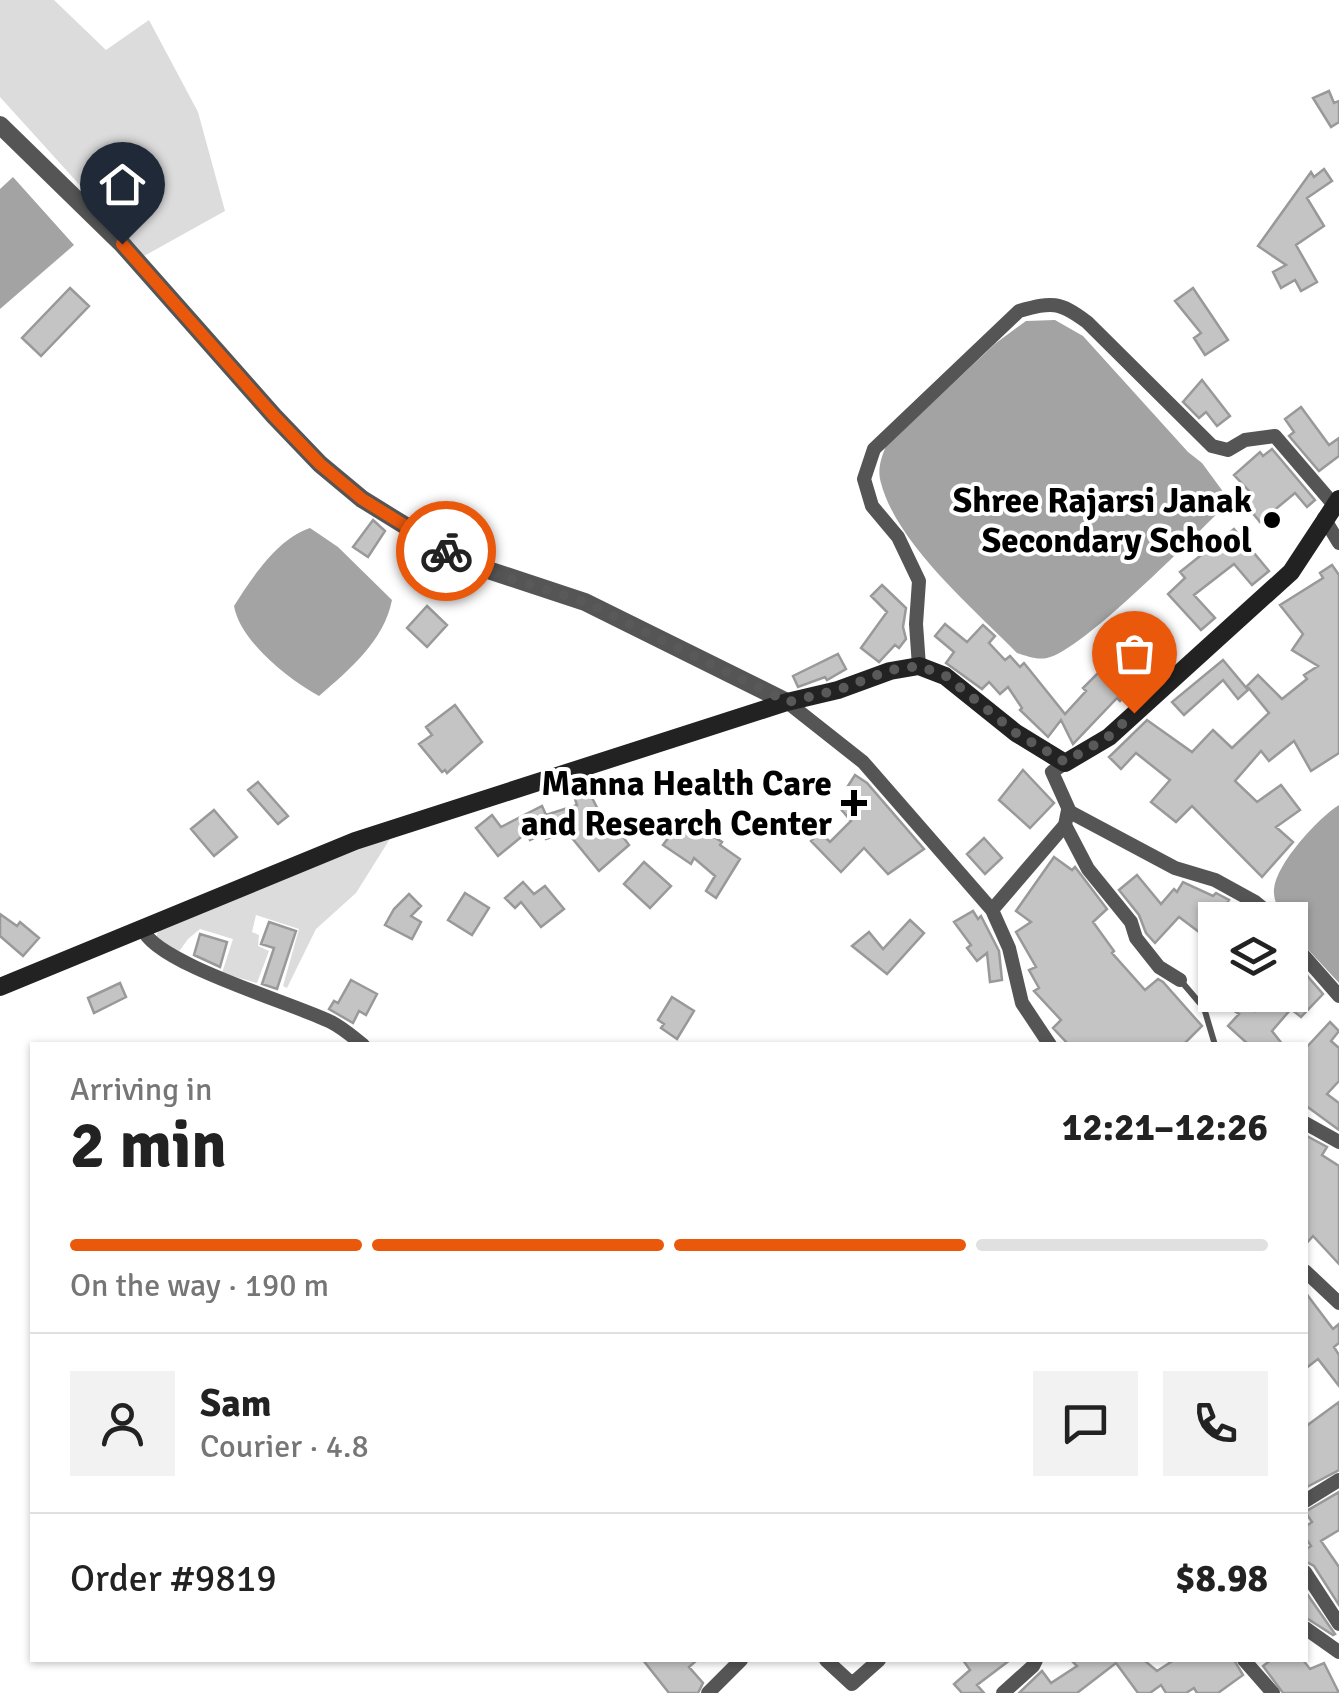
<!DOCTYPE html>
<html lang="en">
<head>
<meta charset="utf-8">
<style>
	body { margin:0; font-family:Signika,sans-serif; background:#f2f2f2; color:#222; height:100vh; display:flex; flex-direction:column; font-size:38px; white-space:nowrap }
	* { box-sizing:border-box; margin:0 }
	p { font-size:32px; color:#767676 }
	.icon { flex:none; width:55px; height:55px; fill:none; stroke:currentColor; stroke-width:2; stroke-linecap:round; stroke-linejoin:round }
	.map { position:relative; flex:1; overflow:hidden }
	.details { position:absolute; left:30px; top:1042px; width:1278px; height:620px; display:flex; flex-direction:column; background:#fff; border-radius:0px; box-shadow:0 2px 8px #0004 }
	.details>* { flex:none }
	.buttons { position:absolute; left:1198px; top:902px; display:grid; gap:20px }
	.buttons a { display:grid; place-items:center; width:110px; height:110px; border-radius:0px; background:#fff; box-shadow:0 2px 8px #0004; font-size:50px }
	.pin { position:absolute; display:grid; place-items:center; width:85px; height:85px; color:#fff; margin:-102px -42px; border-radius:50% 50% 50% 0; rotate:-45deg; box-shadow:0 0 10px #0007 }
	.pin .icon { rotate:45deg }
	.courier { position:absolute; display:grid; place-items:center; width:100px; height:100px; margin:-50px; border:8px solid #ea580c; border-radius:50%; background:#fff; color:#222; box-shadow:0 2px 12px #0007 }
	.summary em { font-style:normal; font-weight:700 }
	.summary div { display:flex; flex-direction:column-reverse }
	.summary { display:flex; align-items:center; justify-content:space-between; height:170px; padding:0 40px }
	h1 { font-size:65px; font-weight:700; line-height:75px }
	.bar { display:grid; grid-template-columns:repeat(4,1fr); gap:15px 10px; align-content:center; height:120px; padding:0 40px }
	.bar i { height:12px; border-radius:8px; background:#e0e0e0 }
	.bar .selected { background:#ea580c }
	.bar p { grid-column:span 4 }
	.line { display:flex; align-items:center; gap:25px; padding:0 40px; border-top:2px solid #e0e0e0 }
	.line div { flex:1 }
	.round { display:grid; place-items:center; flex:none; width:105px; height:105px; border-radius:0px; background:#f2f2f2 }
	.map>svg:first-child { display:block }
	.green { fill:#dcdcdc }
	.water { fill:#a3a3a3 }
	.building { fill:#c4c4c4; stroke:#999; stroke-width:2.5 }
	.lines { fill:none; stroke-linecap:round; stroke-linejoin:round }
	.service { stroke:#555; stroke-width:6 }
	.minor { stroke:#555; stroke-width:14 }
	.tertiary { stroke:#555; stroke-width:18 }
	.secondary { stroke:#222; stroke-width:18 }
	.done { stroke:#595959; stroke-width:10; stroke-dasharray:0 18 }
	.route { stroke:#ea580c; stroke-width:12 }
	.poi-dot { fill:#000; stroke:#fff; stroke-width:4 }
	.labels { text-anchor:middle; stroke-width:8; stroke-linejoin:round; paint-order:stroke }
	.poi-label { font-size:35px; font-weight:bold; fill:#000; stroke:#fff; text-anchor:end }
</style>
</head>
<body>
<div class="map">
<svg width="1339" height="1693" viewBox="0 0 1339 1693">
	<rect width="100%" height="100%" fill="#fff"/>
	<!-- green -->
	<path class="green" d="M0 0H54L106 50 149 20 198 112 225 211 144 256 0 97Z
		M393 834 356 893 316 929 287 988 283 986 299 929 256 915 252 932 259 935 258 946 269 951 257 983 222 973 233 939 200 929 188 939 173 960 155 948 158 929Z"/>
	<!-- water -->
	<path class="water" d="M13 177 74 245 0 309V189Z
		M1055 320 1083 336 1188 452 1202 463 1230 501C1198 532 1083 651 1047 658 1036 660 1027 656 1017 653 973 608 897 544 881 483 877 470 881 458 886 446L996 343 1026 321Z
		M310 528 338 547 392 600C384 641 350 669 319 696 288 679 240 641 234 606 251 579 278 538 310 528Z
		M1339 805V983L1290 930V920H1284C1279 910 1273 900 1274 889 1276 864 1318 818 1339 805Z"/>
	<!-- building -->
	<path class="building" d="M1329 91 1334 103 1339 101V122L1331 127 1313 98Z
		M1324 169 1332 181 1307 198 1324 226 1296 245 1317 282 1301 291 1295 280 1281 288 1273 272 1286 265 1258 246 1311 172 1314 177Z
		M70 288 89 306 41 356 22 338Z
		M1193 288 1228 340 1205 355 1194 338 1201 333 1175 301Z
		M1202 380 1230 416 1217 426 1206 412 1199 418 1183 402Z
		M1301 407 1329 445 1339 438V456L1319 471 1289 436 1294 432 1285 419Z
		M1272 449 1315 500 1307 507 1295 493 1260 522 1242 500 1251 493 1234 475 1260 452 1263 456Z
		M373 520 385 531 368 557 353 547Z
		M1234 529 1269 571 1252 585 1234 564 1194 595 1215 618 1201 630 1168 594 1185 578 1180 572Z
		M1332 565 1339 575V753L1311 771 1294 741 1269 761 1261 751 1235 781 1257 802 1281 785 1300 810 1276 827 1293 842 1262 877 1192 806 1176 822 1151 802 1170 780 1136 753 1121 769 1109 757 1147 720 1192 752 1213 730 1232 748 1269 713 1247 686 1258 675 1282 699 1307 679 1304 675 1318 666 1292 650 1303 634 1280 605 1323 578 1320 573Z
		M882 585 906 608 903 627 906 639 899 648 895 645 879 662 861 648 887 612 871 596Z
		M427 606 447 625 427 647 407 628Z
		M945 624 967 642 983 625 995 636 989 643 1005 660 1010 656 1020 667 1024 663 1065 714 1086 691 1083 688 1119 652 1127 659 1137 648 1155 663 1120 701 1117 698 1073 744 1061 720 1048 737 1020 710 1022 708 1008 687 1000 694 989 682 982 689 946 663 954 652 935 636Z
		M838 654 846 669 827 680 825 677 798 687 793 676Z
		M1223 660 1248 690 1238 699 1223 680 1184 715 1172 702Z
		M455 705 482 742 447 773 445 770 442 772 419 744 432 735 426 727Z
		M1023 770 1054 803 1030 828 999 800Z
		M855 775 867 783 924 849 888 874 864 848 841 872 811 841 820 832 830 842 851 821 839 807 857 792 848 786Z
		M258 782 288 816 278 824 248 790Z
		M588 790 607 827 612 822 629 845 599 871 567 832 546 839 544 833 530 840 526 833 498 856 476 828 492 815 501 827 542 806 546 815 577 805 574 796Z
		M214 810 237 837 214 856 191 829Z
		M683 818 722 842 720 845 740 859 716 898 706 891 715 876 694 858 691 864 663 845Z
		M984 838 1002 858 985 874 967 854Z
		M1054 857 1072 870 1075 867 1107 909 1093 922 1114 951 1112 953 1145 990 1158 979 1163 982 1202 1026 1183 1045H1069L1053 1028 1061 1020 1034 991 1039 988 1029 970 1036 967 1016 932 1031 922 1016 911Z
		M644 862 671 886 650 908 624 884Z
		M1137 875 1161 904 1174 889 1177 892 1183 882 1213 896 1216 893 1229 900 1215 919V944L1179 917 1155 943 1146 933 1139 915 1119 890Z
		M523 882 534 894 545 886 564 909 541 927 521 902 515 908 505 898Z
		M465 893 489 908 472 935 448 920Z
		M409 894 421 906 411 916 421 922 412 939 385 925 394 909Z
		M973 911 978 919 981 916 999 951 1002 980 990 982 987 953 977 961 967 948 971 945 954 922Z
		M0 914 17 926 20 922 39 938 23 956 0 936Z
		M910 920 924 933 887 974 852 946 869 932 883 949Z
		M269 922 296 931 277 989 262 984 274 948 261 944Z
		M200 934 227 942 220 967 194 955Z
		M1290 956 1323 994 1301 1017 1291 1009 1272 1031 1283 1045H1249L1228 1026 1239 1014 1210 995H1236L1255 1011 1268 995H1290Z
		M351 980 377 994 366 1015 359 1011 353 1023 329 1009 334 1001 338 1003Z
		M120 983 126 997 94 1013 88 998Z
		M672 997 694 1011 677 1039 661 1028 664 1024 658 1020Z
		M1330 1022 1339 1031 1331 1041 1339 1048V1081L1327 1094 1339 1103V1130L1305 1105V1049Z
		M1305 1135 1327 1147 1322 1155 1339 1166V1264L1313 1236 1305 1245Z
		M1305 1292 1333 1329 1339 1324V1343L1334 1347 1339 1355V1386L1318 1359 1305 1369Z
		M1339 1402V1470L1305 1488V1427Z
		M1339 1492V1530L1321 1541 1339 1567V1605L1314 1566 1305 1561V1550L1311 1546 1305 1537V1527L1312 1522 1305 1512Z
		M1305 1591 1335 1634 1333 1635 1305 1617Z
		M643 1660H697L689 1667 703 1683 698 1693H669Z
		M963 1660H1010L977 1685 984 1693H962L954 1684 970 1670Z
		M1071 1660H1144L1157 1671 1174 1660H1234L1243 1675 1218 1693H1197L1194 1688 1186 1693H1166L1161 1685 1150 1693H1138L1116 1663 1077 1693H1019L1042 1671 1051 1683 1077 1666Z
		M1271 1660H1303L1310 1669 1324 1663 1339 1693H1283L1263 1666Z"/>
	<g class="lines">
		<!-- service -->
		<path class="service" d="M1181 981 1204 1008 1215 1045"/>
		<!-- minor -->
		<path class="minor" d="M1324 518 1339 543
			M919 666 916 624 919 581 898 537 872 506 864 479 874 449 1019 311C1052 302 1059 301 1087 322L1212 446 1228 450 1245 440 1275 436 1334 505
			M787 702 863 762 992 910 1009 948 1022 1003 1050 1045
			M1065 763 1052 772 1070 812 1175 868 1215 880 1255 902 1277 920
			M1068 810 1065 825 1088 869 1131 922 1136 938 1159 967 1180 980
			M992 910 1065 825
			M143 929C154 963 295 1004 331 1022 343 1028 353 1037 363 1045
			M1290 940 1339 996
			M1305 1123 1339 1142
			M1305 1271 1339 1303
			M1305 1501 1339 1480
			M1305 1572 1339 1624
			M1305 1628 1339 1652
			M826 1660 852 1684 879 1660
			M1244 1660 1273 1693
			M708 1693 741 1660
			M1003 1693 1033 1666 1036 1660"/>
		<!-- tertiary -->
		<path class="tertiary" d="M0 125 122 244 274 416 320 464 362 499 464 562 585 602 787 702"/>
		<!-- secondary -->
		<path class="secondary" d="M0 987 355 841 787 702 838 690 890 671 919 666 945 676 1016 733 1065 763 1109 737 1291 572 1339 499"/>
	</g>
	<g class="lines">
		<!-- done -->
		<path class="done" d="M446 551 502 576 585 602 788 702 838 690 890 670 919 666 946 676 1016 733 1065 762 1108 737 1134 713"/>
		<!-- route -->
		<path class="route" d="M122 244 274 416 320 464 362 499 446 551"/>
	</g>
	<!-- markers -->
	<g class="poi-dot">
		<circle cx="1272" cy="520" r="10"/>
		<path d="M849 788h10v10h10v10h-10v10h-10v-10h-10v-10h10z"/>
	</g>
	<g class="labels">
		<!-- poi labels -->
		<g class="poi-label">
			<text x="1252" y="512">Shree Rajarsi Janak<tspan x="1252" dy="40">Secondary School</tspan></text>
			<text x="832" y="795">Manna Health Care<tspan x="832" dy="40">and Research Center</tspan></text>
		</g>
	</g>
</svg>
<div class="buttons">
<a><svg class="icon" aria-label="layers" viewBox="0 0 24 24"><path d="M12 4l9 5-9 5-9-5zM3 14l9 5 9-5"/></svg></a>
</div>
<div class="pin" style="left:1134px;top:713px;background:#ea580c"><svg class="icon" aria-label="bag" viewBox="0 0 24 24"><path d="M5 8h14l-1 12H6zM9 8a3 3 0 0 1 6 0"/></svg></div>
<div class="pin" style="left:122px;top:244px;background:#1f2937"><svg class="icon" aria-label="home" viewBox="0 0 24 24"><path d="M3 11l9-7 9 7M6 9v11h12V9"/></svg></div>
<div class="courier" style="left:446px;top:551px"><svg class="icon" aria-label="bike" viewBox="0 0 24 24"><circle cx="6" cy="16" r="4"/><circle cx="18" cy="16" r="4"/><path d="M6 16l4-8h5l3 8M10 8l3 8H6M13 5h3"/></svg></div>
<section class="details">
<div class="summary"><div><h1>2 min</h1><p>Arriving in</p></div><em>12:21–12:26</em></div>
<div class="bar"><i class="selected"></i><i class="selected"></i><i class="selected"></i><i></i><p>On the way · 190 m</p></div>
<div class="line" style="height:180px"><a class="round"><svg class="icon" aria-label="person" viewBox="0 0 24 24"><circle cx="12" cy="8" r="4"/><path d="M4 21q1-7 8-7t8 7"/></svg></a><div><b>Sam</b><p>Courier · 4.8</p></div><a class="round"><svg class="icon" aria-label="chat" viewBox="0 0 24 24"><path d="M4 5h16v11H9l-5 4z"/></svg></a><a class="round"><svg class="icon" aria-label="phone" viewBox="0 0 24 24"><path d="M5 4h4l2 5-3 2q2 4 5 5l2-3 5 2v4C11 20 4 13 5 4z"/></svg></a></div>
<div class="line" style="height:130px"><div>Order #9819</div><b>$8.98</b></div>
</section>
</div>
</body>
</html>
